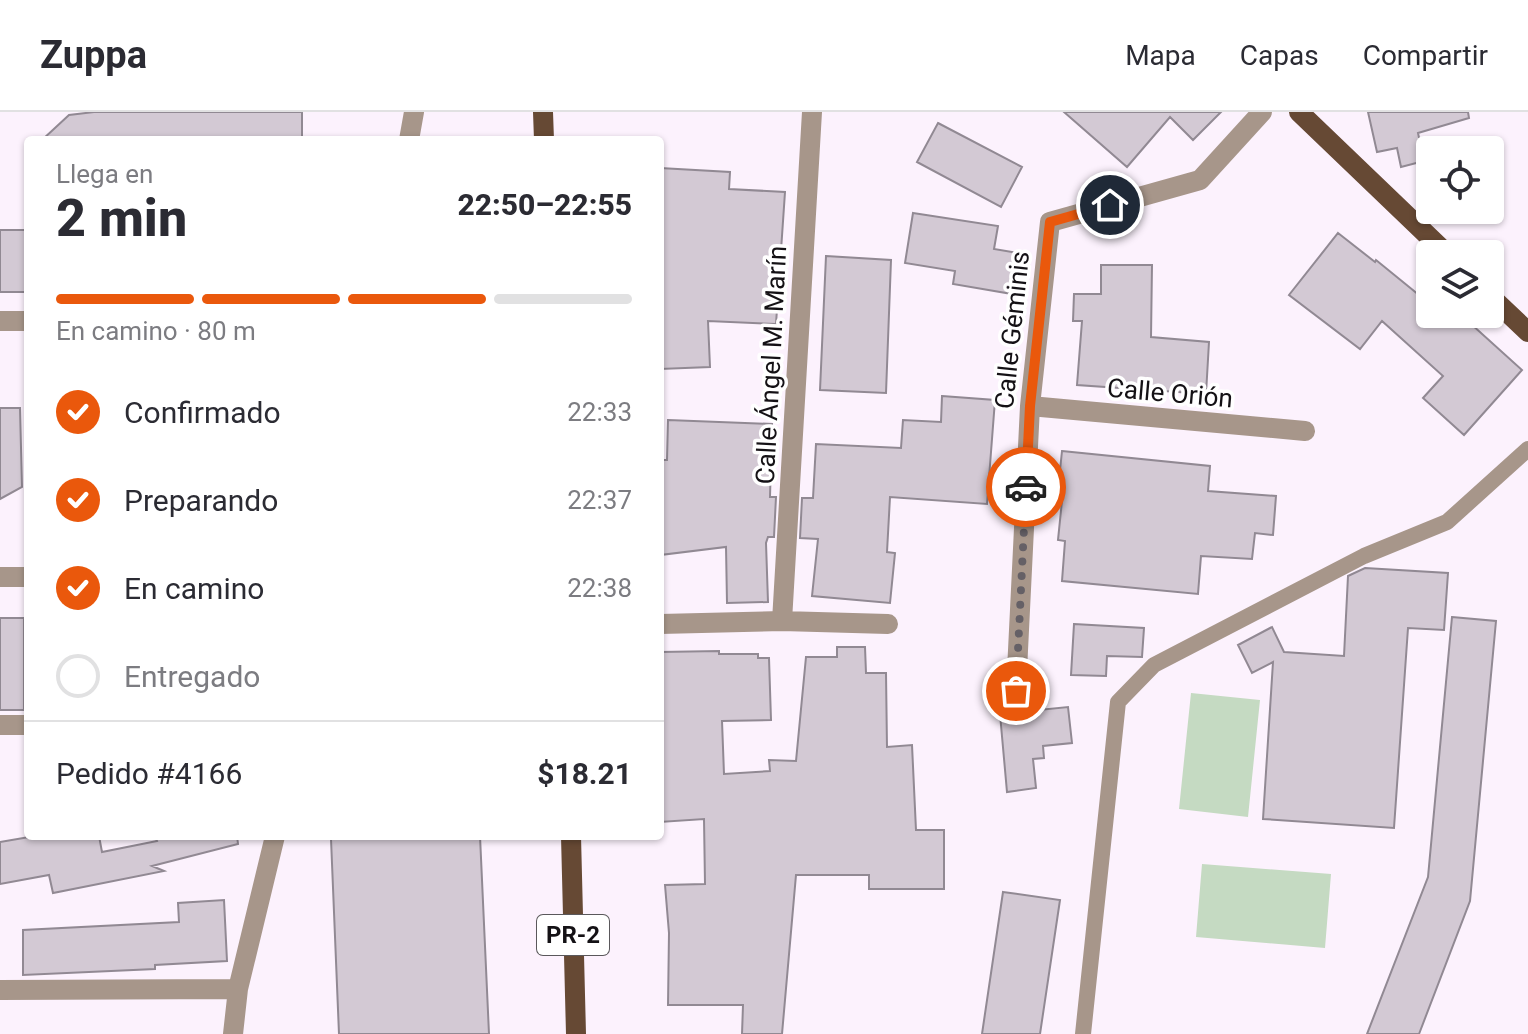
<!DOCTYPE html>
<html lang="es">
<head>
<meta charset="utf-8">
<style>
	body { margin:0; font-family:Roboto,sans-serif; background:#f2f2f3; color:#2b2b33; height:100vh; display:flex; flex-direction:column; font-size:30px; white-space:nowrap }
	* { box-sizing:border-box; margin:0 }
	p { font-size:26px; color:#7c7c81 }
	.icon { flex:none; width:44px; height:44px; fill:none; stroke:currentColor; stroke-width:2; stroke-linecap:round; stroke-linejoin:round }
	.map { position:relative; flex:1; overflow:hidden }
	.details { position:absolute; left:24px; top:24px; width:640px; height:704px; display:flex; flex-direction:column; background:#fff; border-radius:8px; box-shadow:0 2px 6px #0004 }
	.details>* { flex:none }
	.buttons { position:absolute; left:1416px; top:24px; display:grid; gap:16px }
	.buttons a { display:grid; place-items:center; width:88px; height:88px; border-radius:8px; background:#fff; box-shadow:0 2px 6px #0004; font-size:40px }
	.pin { position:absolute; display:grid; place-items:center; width:68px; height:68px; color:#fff; margin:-34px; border:4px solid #fff; border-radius:50%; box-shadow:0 2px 8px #0007 }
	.courier { position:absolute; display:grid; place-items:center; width:80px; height:80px; margin:-40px; border:6px solid #ea580c; border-radius:50%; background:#fff; color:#222; box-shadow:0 2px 10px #0007 }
	.head em { font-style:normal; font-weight:800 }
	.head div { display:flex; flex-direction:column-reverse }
	.head { display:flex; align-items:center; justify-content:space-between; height:136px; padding:0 32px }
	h1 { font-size:52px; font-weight:800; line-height:60px }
	.bar { display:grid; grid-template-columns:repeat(4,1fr); gap:12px 8px; align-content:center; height:96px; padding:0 32px }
	.bar i { height:10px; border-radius:6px; background:#e1e1e2 }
	.bar .on { background:#ea580c }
	.bar p { grid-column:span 4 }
	.line { display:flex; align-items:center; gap:20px; padding:0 32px; border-top:2px solid #e1e1e2 }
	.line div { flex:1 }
	ol { padding:0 32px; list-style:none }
	li { display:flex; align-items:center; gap:24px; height:88px }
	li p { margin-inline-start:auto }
	li .icon { padding:8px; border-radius:50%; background:#ea580c; color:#fff; stroke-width:4 }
	li:last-child { color:#7c7c81 }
	li i { width:44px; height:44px; border:4px solid #e1e1e2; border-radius:50% }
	header { display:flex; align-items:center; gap:48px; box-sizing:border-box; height:112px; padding:0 40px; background:#fff; border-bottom:2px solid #e1e1e2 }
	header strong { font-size:38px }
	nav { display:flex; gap:44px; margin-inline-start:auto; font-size:28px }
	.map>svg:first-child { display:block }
	.green { fill:#c5dac2 }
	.building { fill:#d3c9d4; stroke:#918993; stroke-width:2 }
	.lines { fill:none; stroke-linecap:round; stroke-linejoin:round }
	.lane { stroke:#a7968a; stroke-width:16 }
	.street { stroke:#a7968a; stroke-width:20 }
	.primary { stroke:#664934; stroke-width:20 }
	.done { stroke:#656066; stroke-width:8; stroke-dasharray:0 14.4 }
	.route { stroke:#ea580c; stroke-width:10 }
	.labels { text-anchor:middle; stroke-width:7; stroke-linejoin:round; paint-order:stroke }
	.shield { fill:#fff; stroke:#5a585b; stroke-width:2 }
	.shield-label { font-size:24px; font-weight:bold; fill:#141115 }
	.street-label { font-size:26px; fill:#141115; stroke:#fff }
</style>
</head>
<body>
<header>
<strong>Zuppa</strong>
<nav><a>Mapa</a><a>Capas</a><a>Compartir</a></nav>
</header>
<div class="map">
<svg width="1528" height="922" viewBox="0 0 1528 922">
	<rect width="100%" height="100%" fill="#fcf2fd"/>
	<!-- green -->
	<path class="green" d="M1191 581 1260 588 1248 705 1179 697Z
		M1202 752 1331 762 1325 836 1196 825Z"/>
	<!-- building -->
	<path class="building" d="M94 0H302V28H42L69 3Z
		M1064 0H1221L1193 28 1170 5 1127 55Z
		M1368 0H1468L1469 6 1418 21 1424 49 1401 55 1397 36 1377 40Z
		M938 11 1022 55 1001 95 917 50Z
		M660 56 730 60 729 77 785 80 776 212 708 209 710 255 660 257Z
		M913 101 998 114 994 137 1018 141 1012 182 953 172 955 159 905 151Z
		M0 118H27L26 180H0Z
		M1338 121 1375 150 1376 148 1430 192V202H1460L1522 258 1464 323 1423 286 1443 264 1382 209 1360 237 1289 183Z
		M826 144 891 148 886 281 820 278Z
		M1101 153H1152L1151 225 1209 230 1206 282 1077 273 1082 209H1073L1074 182H1101Z
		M942 284 995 288 987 392 890 385 887 440 895 441 890 491 812 484 818 427 800 426 802 386H813L816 332 901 336 903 308 941 310Z
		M0 296H20L22 375 0 387Z
		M668 308 772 312 770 385H776L774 425H768L766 431 768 490 727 491 726 435 660 443 663 348H667Z
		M1062 339 1210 354 1208 379 1276 384 1273 423 1255 421 1252 447 1201 444 1198 482 1062 469 1065 429 1058 428 1063 379 1058 378Z
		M1365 456 1448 461 1444 518 1408 516 1394 716 1263 707 1273 550 1252 561 1238 533 1272 515 1284 540 1344 544 1348 464Z
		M1452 505 1496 509 1470 789 1419 922H1367L1428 765Z
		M0 506H24V598H0Z
		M1074 512 1144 516 1142 545 1107 544 1106 564 1071 563Z
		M837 535H865L866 561H886L887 635 912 633 916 718H944V777H869V763H796L782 922H742L743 893H668L669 821 665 773 705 772 704 707 660 710V540L719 539V542H758V546H769L771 608 722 609 724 662 770 659 769 648 796 649 806 545H837Z
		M1068 595 1072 631 1043 634 1044 646 1033 647 1036 676 1007 680 1000 602Z
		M35 724H99L102 740 157 729 155 724H237L238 732 152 754 164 759 53 781 49 763 0 772V730Z
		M399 724H480L489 922H339L331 727Z
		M1003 780 1060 788 1040 922H982Z
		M224 788 227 849 155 853V857L23 863V818L179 810 178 791Z"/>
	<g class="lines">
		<!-- lane -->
		<path class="lane" d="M1083 922 1118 590 1154 553 1364 444 1447 410 1528 337"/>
		<!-- street -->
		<path class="street" d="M409 28 414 0
			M0 209H28
			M1030 294 1305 319
			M0 465H28
			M782 509 812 0
			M660 512 782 509 888 512
			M1016 579 1030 294 1050 110 1200 68 1262 0
			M0 613H28
			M0 878 238 877
			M233 922 238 877 275 724"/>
		<!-- primary -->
		<path class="primary" d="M543 0 544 28
			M1299 0 1447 142
			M1490 184 1528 220
			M571 724 576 922"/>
	</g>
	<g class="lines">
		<!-- done -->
		<path class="done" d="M1016 579 1026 375"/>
		<!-- route -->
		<path class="route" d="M1026 375 1030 294 1050 110 1110 93"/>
	</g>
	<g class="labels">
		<!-- shield labels -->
		<rect class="shield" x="537" y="803" width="72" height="40" rx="6"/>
		<g class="shield-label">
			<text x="573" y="831">PR-2</text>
		</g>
		<!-- street labels -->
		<g class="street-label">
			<text transform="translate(1012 218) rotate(-84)" y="9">Calle Géminis</text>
			<text transform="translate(771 253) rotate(-87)" y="9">Calle Ángel M. Marín</text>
			<text transform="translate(1170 281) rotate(5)" y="9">Calle Orión</text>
		</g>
	</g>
</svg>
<div class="buttons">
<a><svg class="icon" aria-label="locate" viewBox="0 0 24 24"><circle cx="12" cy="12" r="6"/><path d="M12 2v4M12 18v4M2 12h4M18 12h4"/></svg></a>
<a><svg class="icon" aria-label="layers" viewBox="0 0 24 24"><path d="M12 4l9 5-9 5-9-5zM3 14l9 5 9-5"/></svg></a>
</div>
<div class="pin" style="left:1016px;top:579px;background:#ea580c"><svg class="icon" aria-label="bag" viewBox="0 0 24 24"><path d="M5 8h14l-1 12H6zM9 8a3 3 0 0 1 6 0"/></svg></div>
<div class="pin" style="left:1110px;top:93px;background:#1f2937"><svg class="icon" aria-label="home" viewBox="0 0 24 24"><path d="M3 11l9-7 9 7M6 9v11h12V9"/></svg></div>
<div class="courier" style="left:1026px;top:375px"><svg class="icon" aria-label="car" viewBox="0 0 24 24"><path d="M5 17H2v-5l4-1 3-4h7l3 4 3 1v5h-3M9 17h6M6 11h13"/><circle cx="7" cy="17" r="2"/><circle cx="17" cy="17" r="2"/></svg></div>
<section class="details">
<div class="head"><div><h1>2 min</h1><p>Llega en</p></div><em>22:50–22:55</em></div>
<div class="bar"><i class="on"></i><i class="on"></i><i class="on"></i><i></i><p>En camino · 80 m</p></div>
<ol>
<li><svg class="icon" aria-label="check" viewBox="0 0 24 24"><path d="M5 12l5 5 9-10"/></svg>Confirmado<p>22:33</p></li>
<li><svg class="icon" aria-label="check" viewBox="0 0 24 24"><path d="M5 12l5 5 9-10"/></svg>Preparando<p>22:37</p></li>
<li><svg class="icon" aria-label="check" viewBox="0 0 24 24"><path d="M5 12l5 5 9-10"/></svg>En camino<p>22:38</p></li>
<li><i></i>Entregado</li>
</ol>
<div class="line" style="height:104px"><div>Pedido #4166</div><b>$18.21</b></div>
</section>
</div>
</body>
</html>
